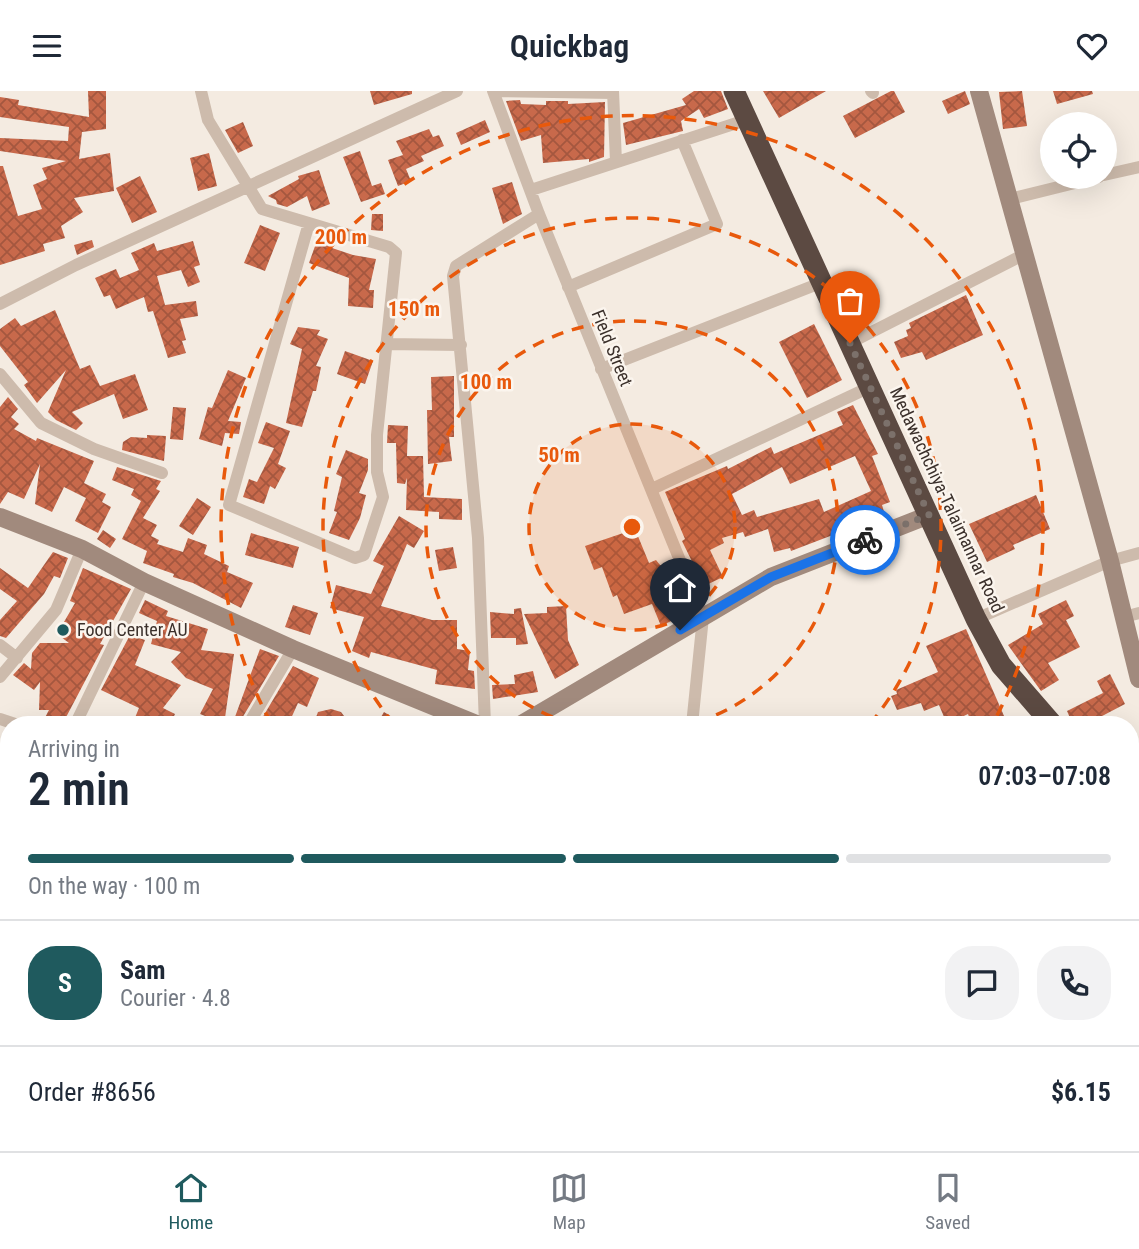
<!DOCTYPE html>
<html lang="en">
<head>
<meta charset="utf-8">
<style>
	body { margin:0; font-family:"Roboto Condensed",sans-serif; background:#f2f2f3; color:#1f2937; height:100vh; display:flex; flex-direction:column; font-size:26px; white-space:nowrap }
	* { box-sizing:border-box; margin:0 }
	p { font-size:23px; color:#747a83 }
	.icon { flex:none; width:38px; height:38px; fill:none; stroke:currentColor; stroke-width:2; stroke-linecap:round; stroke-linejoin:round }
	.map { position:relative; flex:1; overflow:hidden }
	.drawer { position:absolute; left:0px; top:625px; width:1139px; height:436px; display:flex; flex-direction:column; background:#fff; border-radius:28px 28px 0 0; box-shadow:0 7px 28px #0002 }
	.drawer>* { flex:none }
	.fabs { position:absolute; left:1040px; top:21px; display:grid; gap:14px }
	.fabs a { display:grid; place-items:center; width:77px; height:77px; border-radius:50%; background:#fff; box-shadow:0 7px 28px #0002; font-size:35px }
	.pin { position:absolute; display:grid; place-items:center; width:60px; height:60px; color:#fff; margin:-72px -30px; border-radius:50% 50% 50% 0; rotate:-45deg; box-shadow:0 0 7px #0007 }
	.pin .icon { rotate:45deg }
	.courier { position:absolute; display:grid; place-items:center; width:70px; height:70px; margin:-35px; border:5px solid #1a73e8; border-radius:50%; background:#fff; color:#222; box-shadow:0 2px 9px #0007 }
	.headline em { font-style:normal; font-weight:600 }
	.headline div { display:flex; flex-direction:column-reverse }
	.headline { display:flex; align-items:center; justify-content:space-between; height:119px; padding:0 28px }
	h1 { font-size:46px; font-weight:600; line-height:52px }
	.bar { display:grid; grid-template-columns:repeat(4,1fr); gap:10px 7px; align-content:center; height:84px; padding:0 28px }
	.bar i { height:9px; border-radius:5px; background:#e0e1e3 }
	.bar .current { background:#1f5a5e }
	.bar p { grid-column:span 4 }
	.line { display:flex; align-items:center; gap:18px; padding:0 28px; border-top:2px solid #e0e1e3 }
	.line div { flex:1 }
	.round { display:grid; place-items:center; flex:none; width:74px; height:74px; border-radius:28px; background:#f2f2f3 }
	header { display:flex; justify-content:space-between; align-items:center; height:91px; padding:0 28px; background:#fff; font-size:32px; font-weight:600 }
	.menu { display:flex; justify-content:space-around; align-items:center; height:98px; border-top:2px solid #e0e1e3; background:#fff; font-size:19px; color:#747a83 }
	.menu a { display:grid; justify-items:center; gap:4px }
	.menu .current { color:#1f5a5e }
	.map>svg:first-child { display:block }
	.building { fill:url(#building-cross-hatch); fill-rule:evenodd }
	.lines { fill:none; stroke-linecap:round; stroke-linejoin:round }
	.street { stroke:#cdbbac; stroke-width:12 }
	.secondary { stroke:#a18a7d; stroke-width:18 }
	.highway { stroke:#5c4a42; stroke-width:21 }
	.done { stroke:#7c716b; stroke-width:7; stroke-dasharray:0 12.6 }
	.route { stroke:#1a73e8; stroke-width:9 }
	.ring { fill:none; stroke:#e8590c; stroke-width:3.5; stroke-dasharray:12 9 }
	.poi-dot { fill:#1f5a5e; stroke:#fbf5ee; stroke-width:2.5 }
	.labels { text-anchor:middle; stroke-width:5; stroke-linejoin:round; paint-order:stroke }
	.street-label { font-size:18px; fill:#3b302b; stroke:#fbf5ee }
	.poi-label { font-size:18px; fill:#3b302b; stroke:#fbf5ee; text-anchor:start }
	.centre { fill:#e8590c; stroke:#fbf5ee; stroke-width:3.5 }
	.ring-label { font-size:21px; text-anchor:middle; font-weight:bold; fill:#e8590c; stroke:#fbf5ee; stroke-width:5; stroke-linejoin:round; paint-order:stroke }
</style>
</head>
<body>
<header><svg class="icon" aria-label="menu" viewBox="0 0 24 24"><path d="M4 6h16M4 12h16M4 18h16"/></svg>Quickbag<svg class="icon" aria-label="heart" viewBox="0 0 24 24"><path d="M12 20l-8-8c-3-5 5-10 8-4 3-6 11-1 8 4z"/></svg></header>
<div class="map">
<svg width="1139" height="1060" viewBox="0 0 1139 1060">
	<defs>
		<pattern id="building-cross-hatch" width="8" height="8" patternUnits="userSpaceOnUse" patternTransform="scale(1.75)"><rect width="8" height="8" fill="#c8694b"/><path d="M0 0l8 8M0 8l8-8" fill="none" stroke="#a4573f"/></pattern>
	</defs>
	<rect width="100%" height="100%" fill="#f4ebe1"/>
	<!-- building -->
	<path class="building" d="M88 0H106V38L82 41 79 68 110 62 114 100 74 107 83 121 61 135 65 147 43 153 45 160 0 174V75H3L18 125 42 118 33 94 47 88 42 77 66 70 0 60V47L68 50 69 36 0 26V6L19 9 18 14 89 26Z
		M370 0H412V3L374 14Z
		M694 0H721L728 18 704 27 699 18 681 30 683 40 626 54 623 32 686 14 682 8Z
		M763 0H826L779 27Z
		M891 0H894L905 21 855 47 843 25Z
		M965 0 970 13 948 23 942 10Z
		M1022 0 1027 35 1003 38 999 1Z
		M1053 0H1092L1093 3 1057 13Z
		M520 9 521 13 546 14V10H568V13L605 11 604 66 589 71V68L543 72 541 44 521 50 506 10Z
		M485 29 490 41 461 54 456 42Z
		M243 31 253 55 238 62 225 39Z
		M429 38 433 46 439 44 444 55 421 65 424 70 406 78 411 90 398 95 388 69 403 64 396 50Z
		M360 60 372 95 381 92 385 103 361 111 343 66Z
		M209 62 217 95 198 100 190 67Z
		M319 79 330 113 312 120 307 105 287 116 277 113 276 109 268 105 299 88 298 85Z
		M140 85 157 121 132 132 116 97Z
		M512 91 522 123 503 133 492 97Z
		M372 123H383V140L371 139Z
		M260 134 280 142 265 180 244 172Z
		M319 144 331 149 329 156 353 164 376 168 369 199H374L373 217 348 215 349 187 309 172Z
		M92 149 94 156 77 164 74 154Z
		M193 150 200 174 194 176 200 191 188 196 181 179 157 185 165 214 196 210 198 225 180 228 186 249 182 250 186 262 168 267 153 220 148 221 144 206 116 218 110 204 104 206 95 187 116 178 120 187 139 179 131 162 154 152 157 160Z
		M966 204 983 244 926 269 922 261 901 267 894 251 908 245 906 239 911 237 909 232Z
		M55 219 80 278 90 274 100 295 135 283 148 319 123 328 114 303 72 321 83 332 76 339 56 329 48 321 66 279 37 312 24 294 28 291 0 255V238L15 227 21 235Z
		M814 233 842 289 807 307 779 251Z
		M298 236 320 239 317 244 328 248 316 275 321 276 316 300H313L302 336 286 332 302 258 290 253Z
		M345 260 373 270 365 293 337 283Z
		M228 279 246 287 228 330 241 331 239 343 225 342 222 355 199 348 208 316 212 317Z
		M454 285V346H449L452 370 428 373 427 319H432L431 286Z
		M8 306 18 318 11 326 19 333 14 338 36 350 37 347 94 370 84 392 106 403 102 411 111 416 98 442 75 430 86 407 64 396 52 421 35 413 40 373 24 408 8 401 0 413V316Z
		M853 314 878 363 872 365 890 411 882 414 885 424 791 460 790 457 774 461 768 438 745 446 743 441 722 447 724 452 710 459 723 486 704 495 682 450 685 448 665 401 727 375 728 378 771 356 774 363 843 334 837 321ZM855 365 871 400 824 421 819 408 757 426 754 419 742 424 732 403 782 376 790 393Z
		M173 316 186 317 183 349 170 348Z
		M266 331 290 340 278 373 286 377 275 398 270 395 264 413 243 406 249 388 257 391 274 357 258 352Z
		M388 334 408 335 407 365H423L424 406 462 408V429L439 428V421L406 419 407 387 405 393 397 392 396 352H387Z
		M147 344 166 345 164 370 122 359 123 351 131 346 147 347Z
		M346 359 368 368V379L359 402 366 404 360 427 349 449 329 442 337 421 334 420 342 386 336 383Z
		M117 376 161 390 156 398 160 400 143 427 157 434 151 445 159 449 157 453 183 461 188 447 207 454 204 463 229 475 227 481 253 492 241 517 193 492 173 486 174 483 143 472 147 460 122 448 141 410 131 404 134 398 112 389Z
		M1036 404 1050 438 1013 454 1015 458 987 471 969 433Z
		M197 407 211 416 193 444 179 435Z
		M399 425 424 440 414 457 407 453 381 515 432 529H457V558L470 560 468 579 474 580 475 598 435 593 437 579 371 561 369 567 352 560 364 526 330 517 336 494 371 503 384 475 373 470Z
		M635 438 649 472 656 469 660 474H670L689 521 661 535 652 513 624 523 617 504 613 506 602 476 594 479 585 455Z
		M103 439 116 448 110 457 97 448Z
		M251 442 299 456 293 477 245 464Z
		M453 456 457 477 439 480 435 459Z
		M53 461 68 467 60 487 54 485 44 503 6 547 0 545V529L17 510 0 498V477L28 497Z
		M83 477 131 498 100 553 104 554 63 632 58 628 55 634H41L49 619H39L40 591 34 599 13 584 24 572 31 578 32 562 40 552H69L57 543 75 512 70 510Z
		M145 509 168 520 166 525 208 538 201 559 234 563 224 634H200L205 625 200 623 213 598 186 587 171 571 181 561 151 553 157 530 139 522Z
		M1066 509 1074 525 1066 529 1080 556 1048 572 1059 589 1041 600 1008 554 1043 533 1038 523Z
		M293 514 318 522 310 544 285 536Z
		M566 515 568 549 579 574 555 588 524 523 547 522V516Z
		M521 517 528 553 516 554V547H491L490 521 514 523V518Z
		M966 538 1008 634H972L968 623 947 633 939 614 924 620 921 612 897 619 891 605 897 603 896 599 938 581 926 555Z
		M130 544 145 549 135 574 181 594 163 617 175 623 170 634H132L139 617 101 599Z
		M260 558 279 565 238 634H232Z
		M293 575 319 587 307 616 298 612 288 634H271L261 629Z
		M533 580 538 601 493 608 492 594 515 593 514 584Z
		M1110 583 1125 613 1085 634H1073L1067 620 1103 602 1097 590Z
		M331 618 341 621 351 634H313L318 621Z
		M384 621 405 634H376Z"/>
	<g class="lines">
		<!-- street -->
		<path class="street" d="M201 0 208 29 262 118 389 156 396 162 377 344V381L383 406 364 464 355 467 229 414 309 132
			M493 0 539 123 703 526 692 634
			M493 0 613 2
			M613 0 616 71
			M871 0 873 2
			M1104 84 1139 76
			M531 99 746 29
			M1010 108 1099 86
			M568 196 717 133 682 49
			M0 213 76 174 457 0
			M850 252 1023 164
			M386 253 461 254
			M601 278 823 191
			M0 283 41 332 94 358 162 382
			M652 398 870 296
			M1124 526 1139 522
			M976 528 1110 470 1139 462
			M0 554 17 567
			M0 586 56 519 82 458
			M0 628 18 634
			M75 634 144 491
			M248 634 293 558
			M485 634 478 447 453 185 456 175 539 123
			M0 812 9 817
			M1130 1043 1139 1044
			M484 1052 502 1060
			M541 1060 545 1052
			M897 1060 898 1052"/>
		<!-- secondary -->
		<path class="secondary" d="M979 0 1110 470 1139 588
			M0 426 82 458 144 491 293 558 479 634
			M520 634 771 486 929 424
			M1130 683 1139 673
			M1130 930 1139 931
			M0 958 9 953"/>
		<!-- highway -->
		<path class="highway" d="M734 0 976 528 1001 574 1053 634
			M1130 721 1139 731"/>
	</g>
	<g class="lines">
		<!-- done -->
		<path class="done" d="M850 252 929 424 865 449"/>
		<!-- route -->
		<path class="route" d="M680 539 771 486 865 449"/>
	</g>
	<!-- distance rings -->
	<circle cx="632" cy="436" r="103" fill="#e8590c" fill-opacity=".12"/>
	<g class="ring">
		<circle cx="632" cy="436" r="103"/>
		<path d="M572 633A206 206 0 1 1 692 633"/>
		<path d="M394 633A309 309 0 1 1 870 633"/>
		<path d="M271 632A411 411 0 1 1 993 632"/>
	</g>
	<!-- markers -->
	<circle class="poi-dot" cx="63" cy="539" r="7"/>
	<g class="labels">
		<!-- street labels -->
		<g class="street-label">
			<text transform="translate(612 257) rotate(68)" y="6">Field Street</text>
			<text transform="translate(947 409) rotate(65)" y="6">Medawachchiya-Talaimannar Road</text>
		</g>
		<!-- poi labels -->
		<g class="poi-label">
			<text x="77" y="545">Food Center AU</text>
		</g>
	</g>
	<circle cx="632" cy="436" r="10" class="centre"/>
	<g class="ring-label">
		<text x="341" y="153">200 m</text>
		<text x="414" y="225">150 m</text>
		<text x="486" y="298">100 m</text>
		<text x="559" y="371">50 m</text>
	</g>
</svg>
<div class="fabs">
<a><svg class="icon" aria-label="locate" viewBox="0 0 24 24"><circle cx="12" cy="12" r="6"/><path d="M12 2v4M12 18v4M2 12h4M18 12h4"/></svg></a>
</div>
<div class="pin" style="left:850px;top:252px;background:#ea580c"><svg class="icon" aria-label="bag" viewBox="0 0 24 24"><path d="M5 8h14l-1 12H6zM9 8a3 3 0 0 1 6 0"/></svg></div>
<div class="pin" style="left:680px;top:539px;background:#1f2937"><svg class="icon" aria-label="home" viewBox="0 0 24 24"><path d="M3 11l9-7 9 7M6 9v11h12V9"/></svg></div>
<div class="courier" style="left:865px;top:449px"><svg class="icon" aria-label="bike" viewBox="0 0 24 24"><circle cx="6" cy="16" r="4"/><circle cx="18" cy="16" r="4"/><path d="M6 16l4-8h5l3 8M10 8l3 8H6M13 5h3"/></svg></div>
<section class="drawer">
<div class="headline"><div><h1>2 min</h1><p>Arriving in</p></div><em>07:03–07:08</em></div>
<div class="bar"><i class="current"></i><i class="current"></i><i class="current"></i><i></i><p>On the way · 100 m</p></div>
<div class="line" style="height:126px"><b class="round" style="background:#1f5a5e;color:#fff">S</b><div><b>Sam</b><p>Courier · 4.8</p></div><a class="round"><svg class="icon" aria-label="chat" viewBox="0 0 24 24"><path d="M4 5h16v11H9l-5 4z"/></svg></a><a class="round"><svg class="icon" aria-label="phone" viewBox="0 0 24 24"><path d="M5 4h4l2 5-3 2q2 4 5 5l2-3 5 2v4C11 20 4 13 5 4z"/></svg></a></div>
<div class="line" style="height:91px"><div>Order #8656</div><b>$6.15</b></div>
</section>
</div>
<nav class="menu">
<a class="current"><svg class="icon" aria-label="home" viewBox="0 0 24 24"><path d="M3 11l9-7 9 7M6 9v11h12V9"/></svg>Home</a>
<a><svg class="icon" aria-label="map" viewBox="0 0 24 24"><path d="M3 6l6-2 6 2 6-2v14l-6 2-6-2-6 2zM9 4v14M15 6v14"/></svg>Map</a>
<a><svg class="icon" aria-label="saved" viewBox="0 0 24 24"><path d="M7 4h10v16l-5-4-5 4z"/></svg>Saved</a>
</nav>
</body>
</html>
